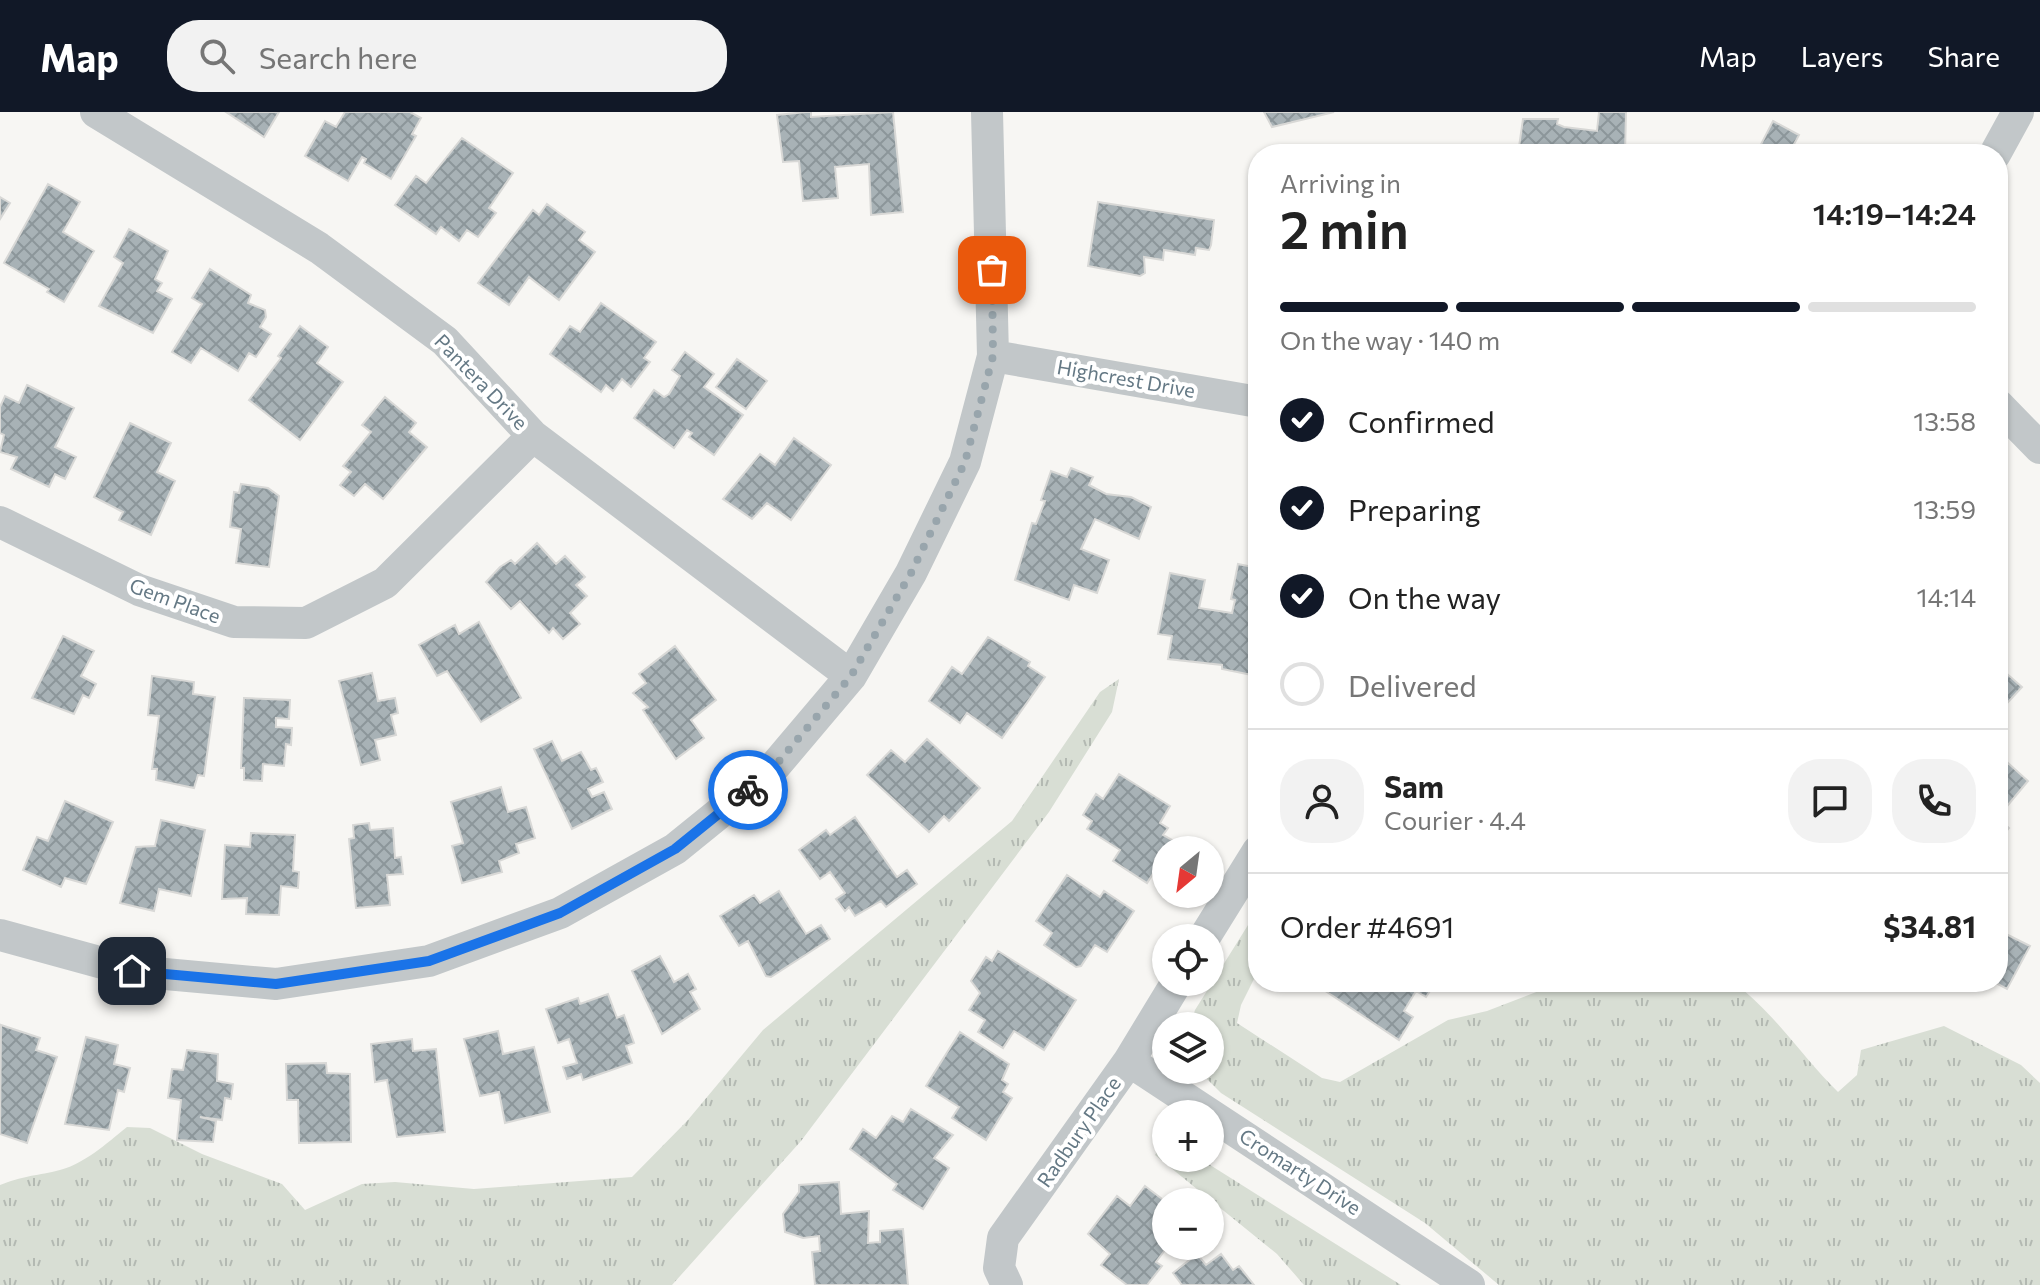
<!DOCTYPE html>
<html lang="en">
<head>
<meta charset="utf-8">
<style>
	body { margin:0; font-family:Commissioner,sans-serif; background:#f2f2f2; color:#222; height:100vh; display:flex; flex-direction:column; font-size:30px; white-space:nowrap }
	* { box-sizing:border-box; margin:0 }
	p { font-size:26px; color:#767676 }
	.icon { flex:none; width:44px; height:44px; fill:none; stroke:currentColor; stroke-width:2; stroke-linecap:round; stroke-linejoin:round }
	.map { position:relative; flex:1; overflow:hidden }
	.sheet { position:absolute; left:1248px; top:32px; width:760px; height:848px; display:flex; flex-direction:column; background:#fff; border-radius:32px; box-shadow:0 2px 6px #0004 }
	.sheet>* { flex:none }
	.needle { width:52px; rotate:209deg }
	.tools { position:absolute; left:1152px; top:724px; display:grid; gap:16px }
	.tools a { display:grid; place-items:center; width:72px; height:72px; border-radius:50%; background:#fff; box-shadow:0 2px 6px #0004; font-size:40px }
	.pin { position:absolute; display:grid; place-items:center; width:68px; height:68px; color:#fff; margin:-34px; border-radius:16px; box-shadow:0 4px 12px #0006 }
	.courier { position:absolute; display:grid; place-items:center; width:80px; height:80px; margin:-40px; border:6px solid #1a73e8; border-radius:50%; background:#fff; color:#222; box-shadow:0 2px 10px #0007 }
	.summary em { font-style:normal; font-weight:600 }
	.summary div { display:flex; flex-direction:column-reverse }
	.summary { display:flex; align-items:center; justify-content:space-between; height:136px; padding:0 32px }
	h1 { font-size:52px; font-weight:600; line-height:60px }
	.bar { display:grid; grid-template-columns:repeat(4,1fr); gap:12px 8px; align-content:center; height:96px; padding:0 32px }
	.bar i { height:10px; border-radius:6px; background:#e0e0e0 }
	.bar .selected { background:#111827 }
	.bar p { grid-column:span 4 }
	.line { display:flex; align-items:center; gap:20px; padding:0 32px; border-top:2px solid #e0e0e0 }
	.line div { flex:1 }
	.round { display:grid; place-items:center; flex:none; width:84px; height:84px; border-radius:32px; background:#f2f2f2 }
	ol { padding:0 32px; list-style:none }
	li { display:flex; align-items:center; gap:24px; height:88px }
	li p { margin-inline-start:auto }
	li .icon { padding:8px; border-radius:50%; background:#111827; color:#fff; stroke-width:4 }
	li:last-child { color:#767676 }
	li i { width:44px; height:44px; border:4px solid #e0e0e0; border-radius:50% }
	header { display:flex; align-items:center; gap:48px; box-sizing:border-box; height:112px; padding:0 40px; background:#111827; color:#fff }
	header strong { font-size:38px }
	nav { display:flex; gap:44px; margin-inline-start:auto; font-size:28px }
	.search { width:560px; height:72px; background:#f2f2f2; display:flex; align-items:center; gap:20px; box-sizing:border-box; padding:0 28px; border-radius:32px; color:#767676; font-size:30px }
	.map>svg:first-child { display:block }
	.grass { fill:url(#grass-tufts) }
	.building { fill:url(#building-cross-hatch); stroke:#d8d8d6; stroke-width:2 }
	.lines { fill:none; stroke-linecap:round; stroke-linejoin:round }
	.street { stroke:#c2c7c9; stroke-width:32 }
	.done { stroke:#98a5ac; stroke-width:8; stroke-dasharray:0 14.4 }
	.route { stroke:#1a73e8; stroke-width:10 }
	.labels { text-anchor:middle; stroke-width:8; stroke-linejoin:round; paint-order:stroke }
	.street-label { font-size:20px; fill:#657985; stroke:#fff }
</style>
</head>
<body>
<header>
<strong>Map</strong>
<div class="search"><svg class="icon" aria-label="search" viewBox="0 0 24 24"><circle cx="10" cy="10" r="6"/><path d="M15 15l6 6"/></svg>Search here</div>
<nav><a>Map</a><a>Layers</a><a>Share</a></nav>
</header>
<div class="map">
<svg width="2040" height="1173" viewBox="0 0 2040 1173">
	<defs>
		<pattern id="grass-tufts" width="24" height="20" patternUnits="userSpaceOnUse" patternTransform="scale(2)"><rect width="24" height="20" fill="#d8ded4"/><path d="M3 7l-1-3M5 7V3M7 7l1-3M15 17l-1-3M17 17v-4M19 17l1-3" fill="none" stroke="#b3b9b2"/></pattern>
		<pattern id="building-cross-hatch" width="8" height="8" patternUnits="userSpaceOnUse" patternTransform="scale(2)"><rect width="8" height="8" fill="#a8b2b6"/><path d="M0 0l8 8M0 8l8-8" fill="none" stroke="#8c969a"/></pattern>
	</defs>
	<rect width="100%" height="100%" fill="#f7f6f3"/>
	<!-- grass -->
	<path class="grass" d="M1119 567 1112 600 1049 700 801 1029 672 1173H0V1073C23 1064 34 1064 56 1059 82 1054 107 1031 127 1015L150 1016 202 1042 282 1072 305 1098 362 1072 395 1070 474 1077 632 1065 687 1009 763 918 1012 709 1100 580Z
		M1258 797V859L1241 893 1237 911 1322 966 1340 970 1448 908 1487 899 1562 870H1733C1775 901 1801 944 1838 980L1857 963 1861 938 1944 914 2021 953 2040 971V1173H1499L1425 1111 1221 981 1198 958H1210V914H1190L1195 898Z
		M1164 1027 1166 1046H1199L1401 1173H1304L1277 1142 1155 1043Z"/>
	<!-- building -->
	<path class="building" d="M226 0H279L264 25Z
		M345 0H410L421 6 412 22 416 24 391 67 364 51 366 47 362 45 348 69 305 44 325 9 336 15Z
		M806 0H811V5L893 0 903 100 871 103 869 52 835 55 838 86 803 89 799 49 783 50 777 3Z
		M1264 0H1334L1272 15Z
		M1599 0H1626L1625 42H1518L1523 7H1558L1557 12 1564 15 1597 19Z
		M1773 9 1799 23 1792 36 1796 42H1756Z
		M462 26 513 61 489 96 496 101 478 125 467 118 459 129 441 115 436 122 395 93 416 64 426 71Z
		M48 72 80 90 63 120 94 139 64 190 47 180 49 177 4 151Z
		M0 85 10 91 0 107Z
		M1098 90 1214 108 1211 133 1209 138 1196 136 1195 143 1164 138 1163 148 1144 145 1145 161 1140 164 1088 154Z
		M547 92 585 120 579 128 595 140 559 188 529 165 509 193 478 171 533 98 539 103Z
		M129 117 168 139 155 167 162 171 157 179 172 187 153 221 99 194 123 151 114 145Z
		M210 157 251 183 248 191 265 198 266 205 260 215 271 222 256 245 249 241 238 259 201 236 191 251 172 240 202 192 192 186Z
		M601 191 656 230 644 246 650 250 631 275 622 267 613 279 606 273 601 280 550 242 570 214 580 220Z
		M300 214 328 235 317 251 343 270 300 328 249 288 281 246 278 244Z
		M685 240 714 262 704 275 743 303 714 343 689 325 692 321 687 318 674 336 634 306 654 278 664 285 669 282 680 264 672 258Z
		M737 247 767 269 746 297 716 275Z
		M27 273 74 296 55 335 76 345 65 367 55 362 49 375 11 357 17 345 0 340 4 323 0 321V295L5 284 19 291Z
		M385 285 416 311 409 320 427 335 383 387 365 372 354 384 340 373 351 360 343 354 371 320 362 313Z
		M130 311 171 331 157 360 175 369 151 423 119 408 123 400 94 385Z
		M794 326 831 353 791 408 767 391 752 407 723 387 760 342 775 353Z
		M1071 356 1093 365 1089 373 1106 382 1131 385 1151 395 1139 427 1095 407 1081 437 1109 448 1097 481 1074 473 1069 488 1015 468 1032 411 1036 412 1045 389 1041 388 1051 359 1067 365Z
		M241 372 268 376 279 384 269 455 236 451 241 417 230 415 234 380 239 381Z
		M537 431 556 452 565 444 585 465 576 473 587 484 570 501 580 512 563 527 553 516 549 521 520 489 511 497 486 470 500 455 511 448 515 452Z
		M1238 452 1258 456V547L1255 546 1252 563 1222 557V553L1168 547 1172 524 1158 522 1170 461 1205 468 1199 496 1232 501 1235 488 1231 487Z
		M479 510 521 586 481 610 447 559 437 564 419 533 455 513 459 522Z
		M63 524 94 539 81 564 96 572 89 586 83 583 74 602 32 586Z
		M988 525 1030 550 1028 554 1045 565 1002 626 967 601 960 611 929 589 952 555 962 562Z
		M675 534 716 588 691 608 704 626 676 647 643 598 648 595 633 581 646 571 639 562Z
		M1998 554 2022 575 1998 601Z
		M372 561 378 589 395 586 398 601 391 603 396 623 375 628 380 648 361 653 339 569Z
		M152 564 194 570 193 582 215 585 204 664 198 663 194 676 156 668 157 657H152L159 604 148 603Z
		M244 586 290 588 289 607 276 606V615L292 616 291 633 286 632 284 654 263 652 262 669 244 668V656H241Z
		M927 627 980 676 949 709 944 704 929 720 867 663 891 638 905 650Z
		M552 629 562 649 581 640 591 658 596 656 603 670 588 677 592 685 604 680 612 697 572 717 534 637Z
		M1998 650 2004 655 2008 651 2028 669 1998 705Z
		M1119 662 1170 694 1160 711 1168 716 1163 723 1174 729 1147 771 1113 749 1120 738 1087 717 1092 709 1083 703 1096 682 1103 687Z
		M501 675 508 700 526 695 535 726 516 732 519 741 499 749 502 760 462 771 452 734 463 731 451 690Z
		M65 689 113 710 86 772 65 766 61 775 23 758 37 725 48 729Z
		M855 705 897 765 907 758 917 772 886 795 881 789 855 804 849 795 845 799 836 787 845 781 830 760 820 767 799 738 826 718 830 723Z
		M1998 706 2009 716 1998 728Z
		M161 708 205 718 191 784 159 777 154 799 120 791 136 735 155 734Z
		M369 711 370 718 393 716 395 746 401 745 403 762 387 763 390 793 356 796 349 727 354 726 353 713Z
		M251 721 295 723 293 759 299 760 298 776 281 774 279 803 246 802 247 786 222 787 225 733 250 735Z
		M1067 763 1100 785 1104 779 1134 799 1107 840 1095 833 1081 854 1076 855 1044 833 1052 821 1036 809Z
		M779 779 806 822 821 813 830 827 771 865 766 864 748 829 739 834 720 804 754 783 760 791Z
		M2000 819 2030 834 2007 877 1994 870H1998Z
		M998 839 1076 888 1044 938 1014 919 1003 936 978 920 985 908 969 898 980 881 971 869 986 845 992 849Z
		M660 844 674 870 688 862 696 877 690 880 700 897 662 922 632 859Z
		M1312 870H1436L1426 885 1416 879 1404 899 1413 905 1399 928Z
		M608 882 617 906 624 903 634 931 626 934 632 951 583 968 581 962 567 967 563 955 577 951 569 927 558 931 546 897 578 886 580 892Z
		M1 913 40 926 36 938 57 945 27 1031 0 1022Z
		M498 919 503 942 534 935 550 1000 505 1011 499 980 480 984 464 927Z
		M960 920 1009 952 1002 968 1008 972 1003 980 1012 986 986 1028 952 1006 959 995 926 974Z
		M86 925 118 933 114 952 130 956 124 980 118 978 109 1018 65 1012Z
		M412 927 413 939 436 937 445 1020 397 1025 387 968 375 970 371 932Z
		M187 938 218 942 217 969 233 972 231 987 225 986 222 1008 200 1005 216 1009 213 1030 177 1028 181 988 168 986 172 957 183 958Z
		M326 951 327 961 350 962 351 1030 299 1031 298 988H287L286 952Z
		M911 997 953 1023 934 1046 949 1056 923 1097 893 1078 897 1072 850 1037 863 1017 876 1026 892 1004 903 1010Z
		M839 1070 841 1102 869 1099 868 1131 880 1130V1119L903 1117 908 1173H815L812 1140 820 1139 819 1124 803 1126 785 1120 783 1102 799 1080V1073Z
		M1145 1074 1166 1090 1168 1134 1156 1150 1162 1154 1147 1173H1127L1101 1153 1110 1142 1088 1122 1117 1084 1130 1094Z
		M1197 1142 1206 1153 1221 1142 1233 1158 1239 1154 1254 1173H1182L1173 1161Z"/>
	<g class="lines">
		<!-- street -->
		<path class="street" d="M96 0 319 136 445 229 533 324 851 564
			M1995 42 2018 0
			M993 244 1258 290
			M1998 293 2040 336
			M0 410 139 478 234 510 306 511 385 471 533 324
			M0 823 132 859 276 872 429 849 560 801 675 737 769 661 851 564 911 461 965 350 993 244 987 0
			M1204 826 1258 739
			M1129 949 1469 1173
			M1007 1173 999 1156 1003 1126 1129 949 1177 870"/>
	</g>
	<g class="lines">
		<!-- done -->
		<path class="done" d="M748 678 769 661 851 564 911 461 965 350 993 244 992 158"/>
		<!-- route -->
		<path class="route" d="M132 859 276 872 429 849 560 801 675 737 748 678"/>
	</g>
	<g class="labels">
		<!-- street labels -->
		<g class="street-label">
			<text transform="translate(1126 267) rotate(10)" y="7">Highcrest Drive</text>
			<text transform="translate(481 270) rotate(46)" y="7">Pantera Drive</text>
			<text transform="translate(175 489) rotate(20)" y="7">Gem Place</text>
			<text transform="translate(1079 1020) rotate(-55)" y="7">Radbury Place</text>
			<text transform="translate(1300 1060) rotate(33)" y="7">Cromarty Drive</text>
		</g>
	</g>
</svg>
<div class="tools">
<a><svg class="needle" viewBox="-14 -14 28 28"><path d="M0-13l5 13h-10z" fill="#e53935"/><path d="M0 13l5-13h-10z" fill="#767676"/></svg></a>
<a><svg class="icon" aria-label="locate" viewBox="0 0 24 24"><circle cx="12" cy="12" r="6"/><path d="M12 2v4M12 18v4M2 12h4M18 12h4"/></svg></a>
<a><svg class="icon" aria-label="layers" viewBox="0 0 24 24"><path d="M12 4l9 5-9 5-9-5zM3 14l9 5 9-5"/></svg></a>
<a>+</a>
<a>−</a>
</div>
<div class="pin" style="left:992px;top:158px;background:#ea580c"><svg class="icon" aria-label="bag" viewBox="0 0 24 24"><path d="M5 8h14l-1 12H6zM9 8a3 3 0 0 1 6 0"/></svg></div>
<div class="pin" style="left:132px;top:859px;background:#1f2937"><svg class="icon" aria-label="home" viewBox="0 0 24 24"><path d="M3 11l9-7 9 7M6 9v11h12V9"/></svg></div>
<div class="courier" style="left:748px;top:678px"><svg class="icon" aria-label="bike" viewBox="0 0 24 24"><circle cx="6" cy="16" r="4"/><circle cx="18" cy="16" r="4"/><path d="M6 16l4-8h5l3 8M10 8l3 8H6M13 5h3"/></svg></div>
<section class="sheet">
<div class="summary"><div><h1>2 min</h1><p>Arriving in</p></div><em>14:19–14:24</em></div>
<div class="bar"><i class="selected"></i><i class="selected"></i><i class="selected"></i><i></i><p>On the way · 140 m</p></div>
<ol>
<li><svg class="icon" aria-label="check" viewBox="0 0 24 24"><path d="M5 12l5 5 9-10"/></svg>Confirmed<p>13:58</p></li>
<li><svg class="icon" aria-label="check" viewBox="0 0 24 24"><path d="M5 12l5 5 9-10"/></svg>Preparing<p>13:59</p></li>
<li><svg class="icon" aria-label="check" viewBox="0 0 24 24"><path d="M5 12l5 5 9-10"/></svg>On the way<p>14:14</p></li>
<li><i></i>Delivered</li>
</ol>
<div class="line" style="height:144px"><a class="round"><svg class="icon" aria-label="person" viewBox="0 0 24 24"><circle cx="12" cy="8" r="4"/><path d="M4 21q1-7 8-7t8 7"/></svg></a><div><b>Sam</b><p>Courier · 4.4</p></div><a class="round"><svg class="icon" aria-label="chat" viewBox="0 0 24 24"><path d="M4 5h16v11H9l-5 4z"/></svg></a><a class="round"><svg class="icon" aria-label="phone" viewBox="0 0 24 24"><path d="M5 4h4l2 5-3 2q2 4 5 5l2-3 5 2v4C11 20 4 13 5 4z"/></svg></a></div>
<div class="line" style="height:104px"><div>Order #4691</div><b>$34.81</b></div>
</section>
</div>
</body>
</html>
